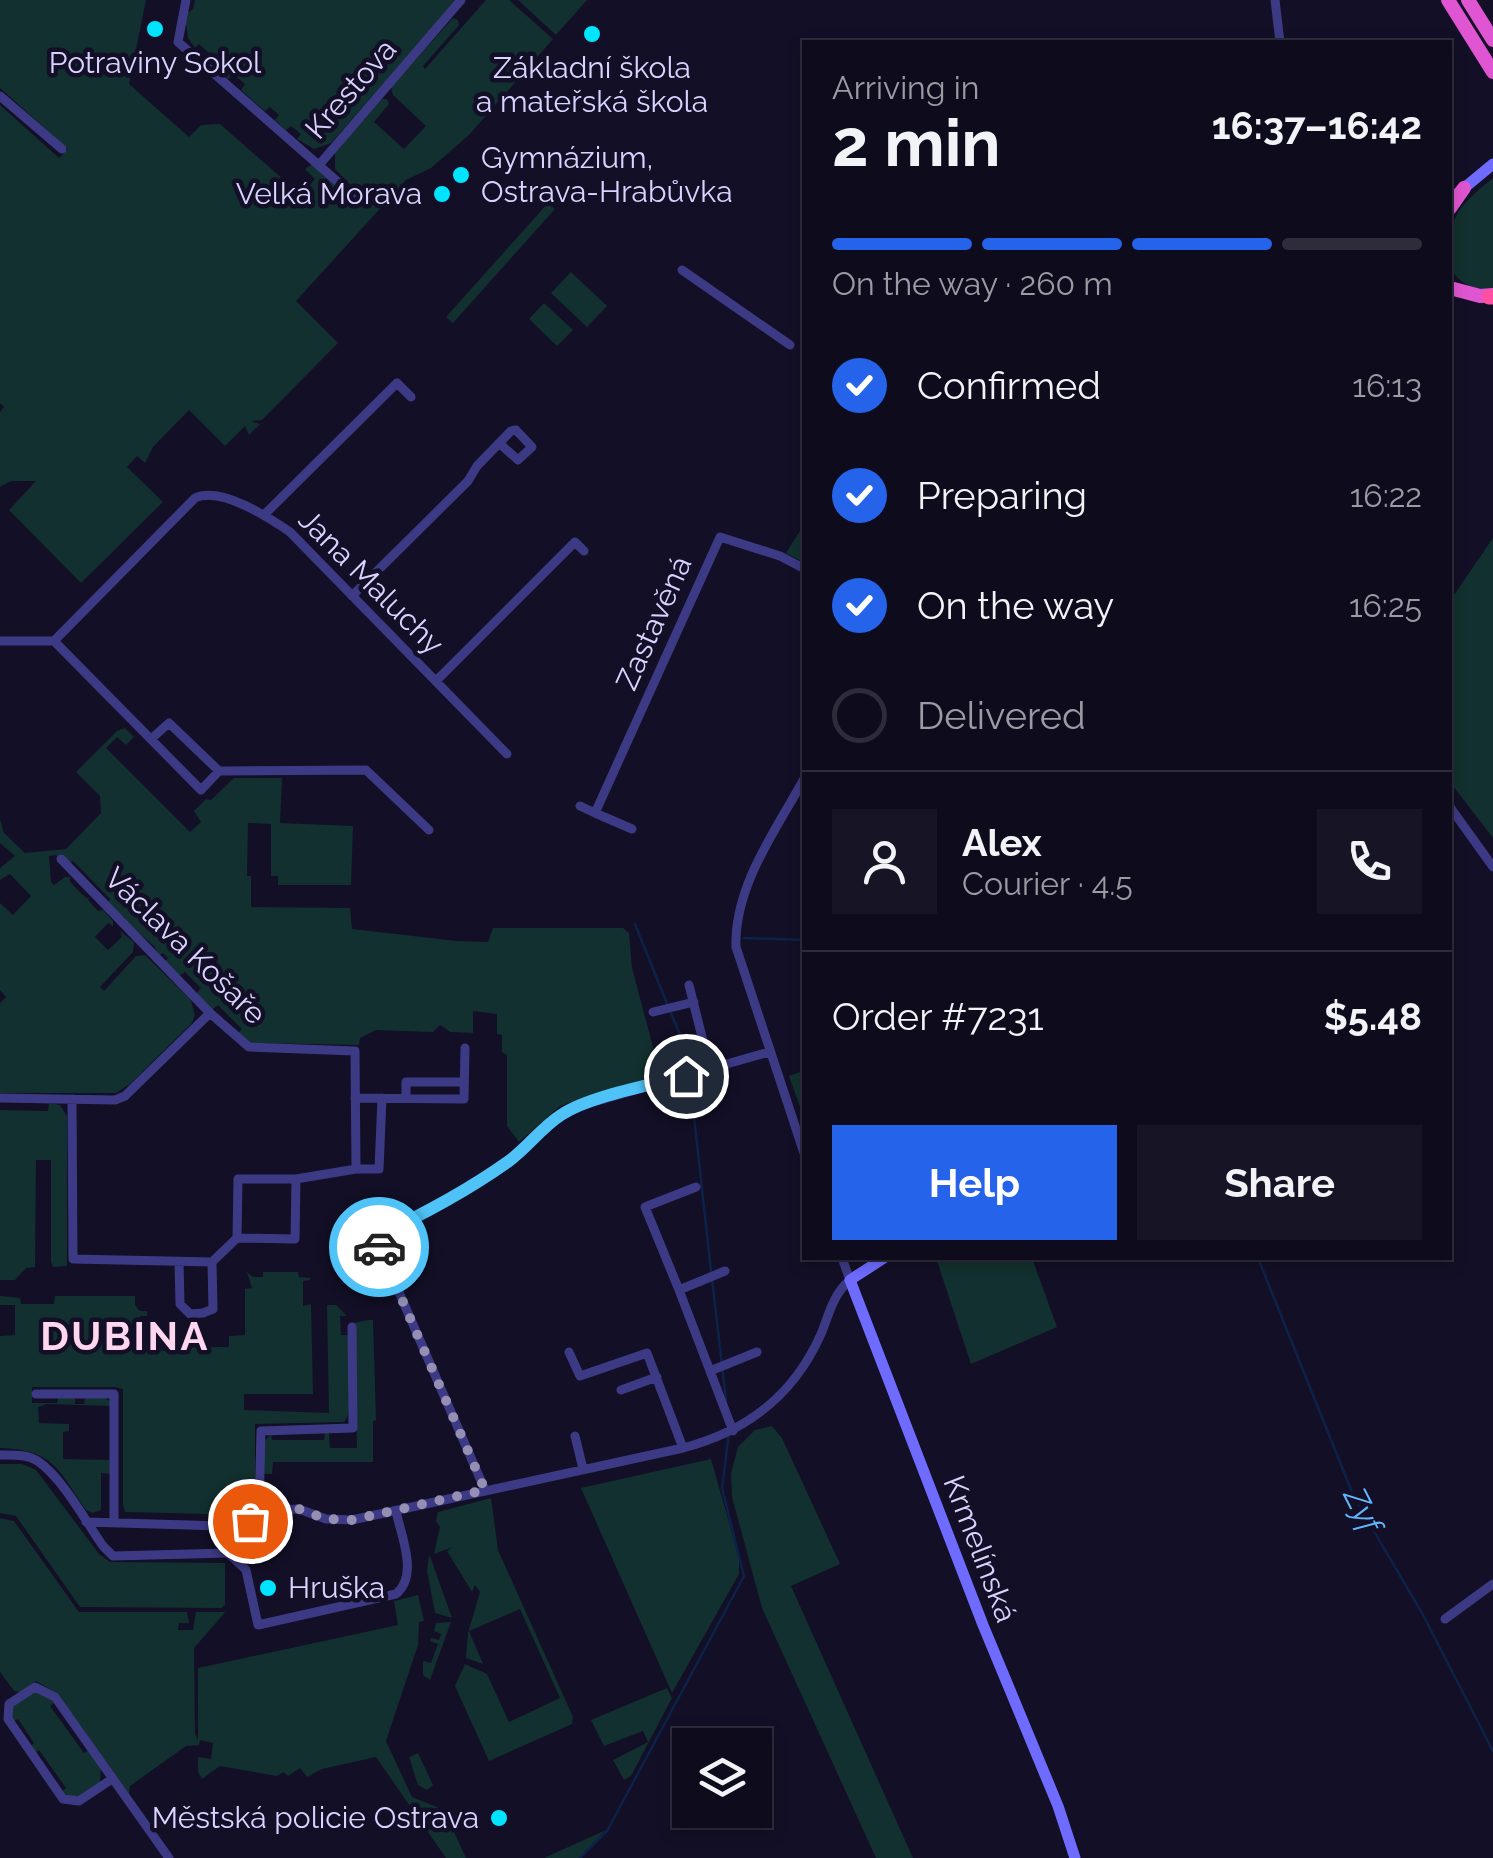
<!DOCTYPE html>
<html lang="en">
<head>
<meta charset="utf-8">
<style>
	body { margin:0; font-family:Raleway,sans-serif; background:#171425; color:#f1f3f6; height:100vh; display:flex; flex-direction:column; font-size:38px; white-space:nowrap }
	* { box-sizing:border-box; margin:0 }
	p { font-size:32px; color:#9b9ba3 }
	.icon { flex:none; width:55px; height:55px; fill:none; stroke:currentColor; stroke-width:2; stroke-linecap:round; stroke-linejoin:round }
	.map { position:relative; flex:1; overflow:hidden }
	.details { position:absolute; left:802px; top:40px; width:650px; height:1220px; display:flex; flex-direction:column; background:#0e0b1c; border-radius:0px; box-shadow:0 5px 15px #0003,0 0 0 2px #2e2b3b }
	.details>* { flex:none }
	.fabs { position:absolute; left:672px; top:1728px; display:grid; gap:20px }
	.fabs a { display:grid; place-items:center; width:100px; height:100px; border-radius:0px; background:#0e0b1c; box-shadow:0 5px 15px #0003,0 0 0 2px #2e2b3b; font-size:50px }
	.pin { position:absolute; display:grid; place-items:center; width:85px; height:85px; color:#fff; margin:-42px; border:5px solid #fff; border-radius:50%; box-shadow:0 2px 10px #0007 }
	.courier { position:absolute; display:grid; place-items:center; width:100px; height:100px; margin:-50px; border:8px solid #4fc3f7; border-radius:50%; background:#fff; color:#222; box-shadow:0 2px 12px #0007 }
	.headline em { font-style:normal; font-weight:700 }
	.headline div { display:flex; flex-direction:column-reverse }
	.headline { display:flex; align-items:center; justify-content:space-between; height:170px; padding:0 30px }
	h1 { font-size:65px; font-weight:700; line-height:75px }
	.bar { display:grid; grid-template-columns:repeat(4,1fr); gap:15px 10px; align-content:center; height:120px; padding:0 30px }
	.bar i { height:12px; border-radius:8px; background:#2e2b3b }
	.bar .current { background:#2563eb }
	.bar p { grid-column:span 4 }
	.line { display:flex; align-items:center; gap:25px; padding:0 30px; border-top:2px solid #2e2b3b }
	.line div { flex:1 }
	.round { display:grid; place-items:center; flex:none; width:105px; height:105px; border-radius:0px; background:#171425 }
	ol { padding:0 30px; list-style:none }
	li { display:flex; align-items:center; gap:30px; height:110px }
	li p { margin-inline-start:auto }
	li .icon { padding:10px; border-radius:50%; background:#2563eb; color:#fff; stroke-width:4 }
	li:last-child { color:#9b9ba3 }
	li i { width:55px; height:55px; border:5px solid #2e2b3b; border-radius:50% }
	.cta { display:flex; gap:20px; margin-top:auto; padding:20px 30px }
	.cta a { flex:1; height:115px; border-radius:0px; background:#2563eb; color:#fff; font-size:40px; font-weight:700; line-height:115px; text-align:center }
	.cta a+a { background:#171425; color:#f1f3f6 }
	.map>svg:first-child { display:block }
	.green { fill:#12302f }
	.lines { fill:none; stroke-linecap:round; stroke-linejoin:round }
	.stream { stroke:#0c2248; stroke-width:2.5 }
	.minor { stroke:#3d3a85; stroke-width:9 }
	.secondary { stroke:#6f6bff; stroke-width:11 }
	.trunk { stroke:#e055d1; stroke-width:14 }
	.motorway { stroke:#ff4fa3; stroke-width:15 }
	.done { stroke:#948fb3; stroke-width:10; stroke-dasharray:0 18 }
	.route { stroke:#4fc3f7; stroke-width:12 }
	.poi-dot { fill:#00e5ff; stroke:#130f26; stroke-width:4 }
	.labels { text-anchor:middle; stroke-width:9; stroke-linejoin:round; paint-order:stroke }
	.poi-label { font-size:30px; fill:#d9d4ff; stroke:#130f26 }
	.street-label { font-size:30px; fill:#d9d4ff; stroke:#130f26 }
	.water-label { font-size:32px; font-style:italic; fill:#62b6ff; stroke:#130f26 }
	.district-label { font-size:40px; font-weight:bold; letter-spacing:2.5px; fill:#ffd6f0; stroke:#130f26 }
</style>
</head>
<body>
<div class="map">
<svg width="1493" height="1858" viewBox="0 0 1493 1858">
	<rect width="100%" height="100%" fill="#130f26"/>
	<!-- green -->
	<path class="green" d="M0 0H146L129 84 189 137 201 125 220 124 301 195 315 179 305 169 312 164 355 201 360 195 335 169V151L382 99H387L389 104 374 122 404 149 426 126 393 95 391 87 453 18 458 20 459 25 423 66 425 69 486 0H509L553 39 469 135 431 168 406 180 296 301 338 343 262 420 251 421 260 424 249 435 245 426 225 446 189 410 153 447 145 463 137 456 127 467 163 502 81 583 9 510 36 481H11L0 487V412L4 407 0 403V105L59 158 68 149 0 88Z
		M195 0H456V1L331 143 314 149 297 139 301 134 291 126 286 130 275 120 279 115 270 107 265 111 241 90 245 84 233 74 228 79 214 66 218 61 199 44 195 48 188 38 185 15 193 9Z
		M518 0H587L556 35Z
		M1493 178V290C1473 290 1462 285 1450 269 1450 218 1451 212 1493 178Z
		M548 203 555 209 453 323 446 317Z
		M571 272 607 306 587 327 551 293Z
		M544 303 573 330 557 346 529 319Z
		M805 523V563L786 553Z
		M1493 538V838L1450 782V601Z
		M125 728 134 737 126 745 117 737 106 748 190 832 201 822 194 811 206 799 211 800 234 778H282L280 823 353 826 351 885H278V876H271V824L248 823 247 876H251V907L350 908 352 929 457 941 488 942 493 928H623L629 933 632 968 661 1077 623 1085 560 1106 519 1142 507 1126V1055L502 1052V1035L497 1034V1014L473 1011V1033L450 1032 440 1025 433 1032 376 1030 360 1038 359 1045 250 1043 237 1034 242 1029 218 1005 212 1010 196 994 201 988 185 972 179 976 165 962 168 958 163 953 159 955 154 946 125 921V918L107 903 110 899 73 861 68 864 56 855 49 856 51 882 54 885 65 877H70V882L86 898H90L88 900 98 911 103 910 113 921V926L108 923 95 937 108 950 122 937 120 931 134 942 133 952 100 987 104 991 136 956 145 955 191 1000 195 1015 192 1023 130 1084 116 1093H0V1003L6 997 0 990V903L13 915 31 896 10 874 0 880V868L15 856 0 843V819L4 833 25 853 66 849 101 813 100 796 76 772 117 731Z
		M805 1070V1121L789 1076Z
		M49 1103 60 1105 67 1116V1266L53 1267 51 1262V1160H36L35 1267 26 1268 15 1280H0V1110L48 1111Z
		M936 1258H1032L1057 1327 971 1364Z
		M247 1272 253 1277H263V1272H298L299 1277 310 1278V1280L303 1281V1306L311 1304 313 1394H244V1410L329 1413 327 1305H336L347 1316H340L341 1335H349L348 1415 344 1422 255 1424V1506L250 1515 125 1512 123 1505V1389L114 1387H32V1403H57L58 1398H75V1404H84L85 1398H104L112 1402V1406L47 1404 38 1407 39 1423 69 1424V1431L63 1432V1459L111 1460V1474L101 1473V1510L92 1513 86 1510C58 1469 54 1450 0 1448V1336L15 1335V1305H0V1296L20 1298 21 1304H54L55 1296H135V1305L140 1311H147V1316H140V1334L155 1350 181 1352 182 1347H229V1336L245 1335V1289L252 1288Z
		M368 1320H373L376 1420 373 1421V1462H273L272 1474H263V1443L271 1434 272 1440H324L325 1433H329L330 1448H357L354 1323Z
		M772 1426 782 1438 840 1564 791 1586 913 1858H876L762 1608 732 1497 731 1473 738 1447 755 1430Z
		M711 1459 739 1557V1574L672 1693 581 1488Z
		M0 1464H22L36 1470 99 1554 110 1562 225 1563V1605L221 1608 80 1607 16 1516 0 1513Z
		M491 1498 498 1550 573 1717 572 1724 489 1761 455 1686 465 1664 487 1674 509 1722 560 1698 520 1609 469 1631 483 1664 466 1658 468 1633 480 1592 475 1585 472 1592 447 1551 453 1547 434 1554 440 1527 436 1521 438 1512Z
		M0 1518 14 1521 79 1612H187L189 1623H179L178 1630H193L196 1612H225L228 1609 194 1648 195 1734 198 1740V1668L398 1625 394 1601 418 1595 424 1621 419 1622 418 1645 386 1741 412 1797 444 1810 466 1858H446L376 1757 322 1769 307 1777 300 1768 288 1776 284 1772 277 1776 220 1766 202 1779 198 1772V1757L211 1759 213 1743 200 1740 199 1745 186 1746 130 1786 129 1794 58 1694 36 1681 20 1692 14 1691 0 1672Z
		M429 1556H430L452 1618 435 1613 427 1571Z
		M451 1622 430 1680 423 1675V1661L431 1663 438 1644 430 1641 431 1638 439 1640 441 1634 434 1631 436 1623Z
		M667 1688 672 1698 631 1776 624 1780 613 1760 648 1742 643 1731 604 1746 591 1720Z
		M34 1691 55 1702 50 1706 84 1753 89 1750 101 1767 100 1783C88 1791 76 1804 62 1792L66 1788 39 1750 34 1753 30 1747 34 1743 18 1719 12 1722 13 1706Z
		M418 1753 433 1785 427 1790 418 1785 409 1757Z
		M606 1830 579 1858H544Z"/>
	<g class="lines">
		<!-- stream -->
		<path class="stream" d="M635 924 668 1006
			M744 938 805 940
			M671 1013 686 1049 689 1072
			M690 1080 711 1271
			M1258 1258 1354 1497 1422 1613 1493 1751
			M712 1279 726 1400
			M580 1858 607 1831 744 1576 722 1488 729 1433"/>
		<!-- minor -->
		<path class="minor" d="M186 0 178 42 355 197
			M1275 0 1280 42
			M0 96 62 149
			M319 165 461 0
			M682 270 790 345
			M264 515 397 383 411 397
			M352 596 468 481 477 466 511 431 516 430 532 447 518 460 499 443
			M0 641H54L201 790 219 771 366 770 429 830
			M54 641 195 498C221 486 268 517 290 532L507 754
			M436 681 575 542 584 551
			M151 739 169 723 219 771
			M805 777C777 829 734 885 736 947L805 1156
			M580 806 595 813
			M1450 807 1493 867
			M632 829 595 813 720 537 780 556 805 569
			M61 859 210 1013 249 1047 355 1051 356 1169
			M689 985 710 1069
			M653 1012 694 1002
			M0 1098 115 1100 125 1096 210 1013
			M355 1098 464 1099 465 1048
			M406 1098V1082H464
			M72 1099 73 1259 212 1262 237 1238
			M238 1179H296L295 1239 237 1238Z
			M296 1179 356 1169H379L382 1098
			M179 1262 180 1304 190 1314 203 1313 213 1309 212 1262
			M725 1271 679 1290 733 1431
			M679 1290 645 1207 696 1187
			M569 1352 580 1376 647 1353 683 1448
			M710 1371 757 1352
			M621 1390 657 1377
			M36 1394H114V1522
			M575 1436 583 1469
			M0 1455C13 1455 28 1454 39 1462 63 1479 86 1522 103 1546L113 1556 228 1553
			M485 1490 375 1237C422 1215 468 1191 510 1160 534 1143 550 1120 576 1107L769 1052
			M259 1511 299 1509 326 1519 352 1520 683 1448C748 1431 794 1395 821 1334 829 1315 833 1294 850 1280L842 1258
			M86 1522 222 1526 256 1517 259 1511 261 1431 353 1428 352 1327
			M222 1526 228 1553
			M228 1553 246 1570 258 1625 396 1594C419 1575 401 1536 396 1511
			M1445 1619 1493 1584
			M112 1779 79 1801 63 1799 8 1719 9 1704 35 1687 55 1697 169 1858"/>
		<!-- secondary -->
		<path class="secondary" d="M1458 193 1493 164
			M884 1258 850 1280 983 1625 1058 1806 1075 1858"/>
		<!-- trunk -->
		<path class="trunk" d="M1448 0 1493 72
			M1468 0 1493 40
			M1450 208 1464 188
			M1450 288 1480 296 1493 295"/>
		<!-- motorway -->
		<path class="motorway" d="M1489 297H1493"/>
	</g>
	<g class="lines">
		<!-- done -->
		<path class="done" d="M250 1521 259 1511 299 1509 326 1519 352 1520 485 1490 379 1247"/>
		<!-- route -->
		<path class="route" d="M379 1247 375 1237C422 1215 467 1191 509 1161 528 1147 542 1127 561 1115 590 1096 651 1085 686 1076"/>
	</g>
	<!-- markers -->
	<g class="poi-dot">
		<circle cx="155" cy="29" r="10"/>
		<circle cx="592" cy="34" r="10"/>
		<circle cx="461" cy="175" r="10"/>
		<circle cx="442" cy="194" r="10"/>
		<circle cx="268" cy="1588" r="10"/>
		<circle cx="499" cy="1818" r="10"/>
	</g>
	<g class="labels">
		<!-- poi labels -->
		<g class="poi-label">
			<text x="155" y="73">Potraviny Sokol</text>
			<text x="592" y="78">Základní škola<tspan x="592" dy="34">a mateřská škola</tspan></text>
			<text x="481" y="168" text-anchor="start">Gymnázium,<tspan x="481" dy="34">Ostrava-Hrabůvka</tspan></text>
			<text x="422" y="204" text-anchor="end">Velká Morava</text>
			<text x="288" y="1598" text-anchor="start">Hruška</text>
			<text x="479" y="1828" text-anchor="end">Městská policie Ostrava</text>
		</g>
		<!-- street labels -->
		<g class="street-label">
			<text transform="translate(351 89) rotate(-49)" y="10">Krestova</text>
			<text transform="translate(371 582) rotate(45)" y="10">Jana Maluchy</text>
			<text transform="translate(654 623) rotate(-66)" y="10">Zastavěná</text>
			<text transform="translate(185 946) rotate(44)" y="10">Václava Košaře</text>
			<text transform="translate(980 1549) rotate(69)" y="10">Krmelínská</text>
		</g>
		<!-- water labels -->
		<g class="water-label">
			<text transform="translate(1363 1510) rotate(63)" y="11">Zyf</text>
		</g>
		<!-- district labels -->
		<g class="district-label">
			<text x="125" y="1350">DUBINA</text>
		</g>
	</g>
</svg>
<div class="fabs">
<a><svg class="icon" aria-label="layers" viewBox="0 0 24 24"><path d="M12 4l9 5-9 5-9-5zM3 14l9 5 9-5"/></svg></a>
</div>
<div class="pin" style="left:250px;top:1521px;background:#ea580c"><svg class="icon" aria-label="bag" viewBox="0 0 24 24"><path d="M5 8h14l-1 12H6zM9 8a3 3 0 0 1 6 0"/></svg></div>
<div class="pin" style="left:686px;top:1076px;background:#1f2937"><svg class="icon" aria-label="home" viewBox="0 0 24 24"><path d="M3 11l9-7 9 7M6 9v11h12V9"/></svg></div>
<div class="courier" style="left:379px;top:1247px"><svg class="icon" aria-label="car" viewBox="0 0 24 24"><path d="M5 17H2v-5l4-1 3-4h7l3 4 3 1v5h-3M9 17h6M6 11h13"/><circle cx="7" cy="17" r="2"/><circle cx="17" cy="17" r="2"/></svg></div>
<section class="details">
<div class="headline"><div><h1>2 min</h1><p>Arriving in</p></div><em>16:37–16:42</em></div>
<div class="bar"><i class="current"></i><i class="current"></i><i class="current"></i><i></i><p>On the way · 260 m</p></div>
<ol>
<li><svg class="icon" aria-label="check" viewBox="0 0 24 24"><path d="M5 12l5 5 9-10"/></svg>Confirmed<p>16:13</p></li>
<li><svg class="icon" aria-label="check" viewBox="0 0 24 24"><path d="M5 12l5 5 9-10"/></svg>Preparing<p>16:22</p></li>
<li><svg class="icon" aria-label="check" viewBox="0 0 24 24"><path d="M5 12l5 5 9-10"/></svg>On the way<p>16:25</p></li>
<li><i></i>Delivered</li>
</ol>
<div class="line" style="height:180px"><a class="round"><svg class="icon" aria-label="person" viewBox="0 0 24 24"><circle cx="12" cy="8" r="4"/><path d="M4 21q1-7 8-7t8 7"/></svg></a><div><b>Alex</b><p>Courier · 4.5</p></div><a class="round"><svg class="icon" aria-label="phone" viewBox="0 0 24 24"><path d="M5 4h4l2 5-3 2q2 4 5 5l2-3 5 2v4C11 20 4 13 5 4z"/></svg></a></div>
<div class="line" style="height:130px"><div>Order #7231</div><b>$5.48</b></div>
<div class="cta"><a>Help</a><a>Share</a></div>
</section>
</div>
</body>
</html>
